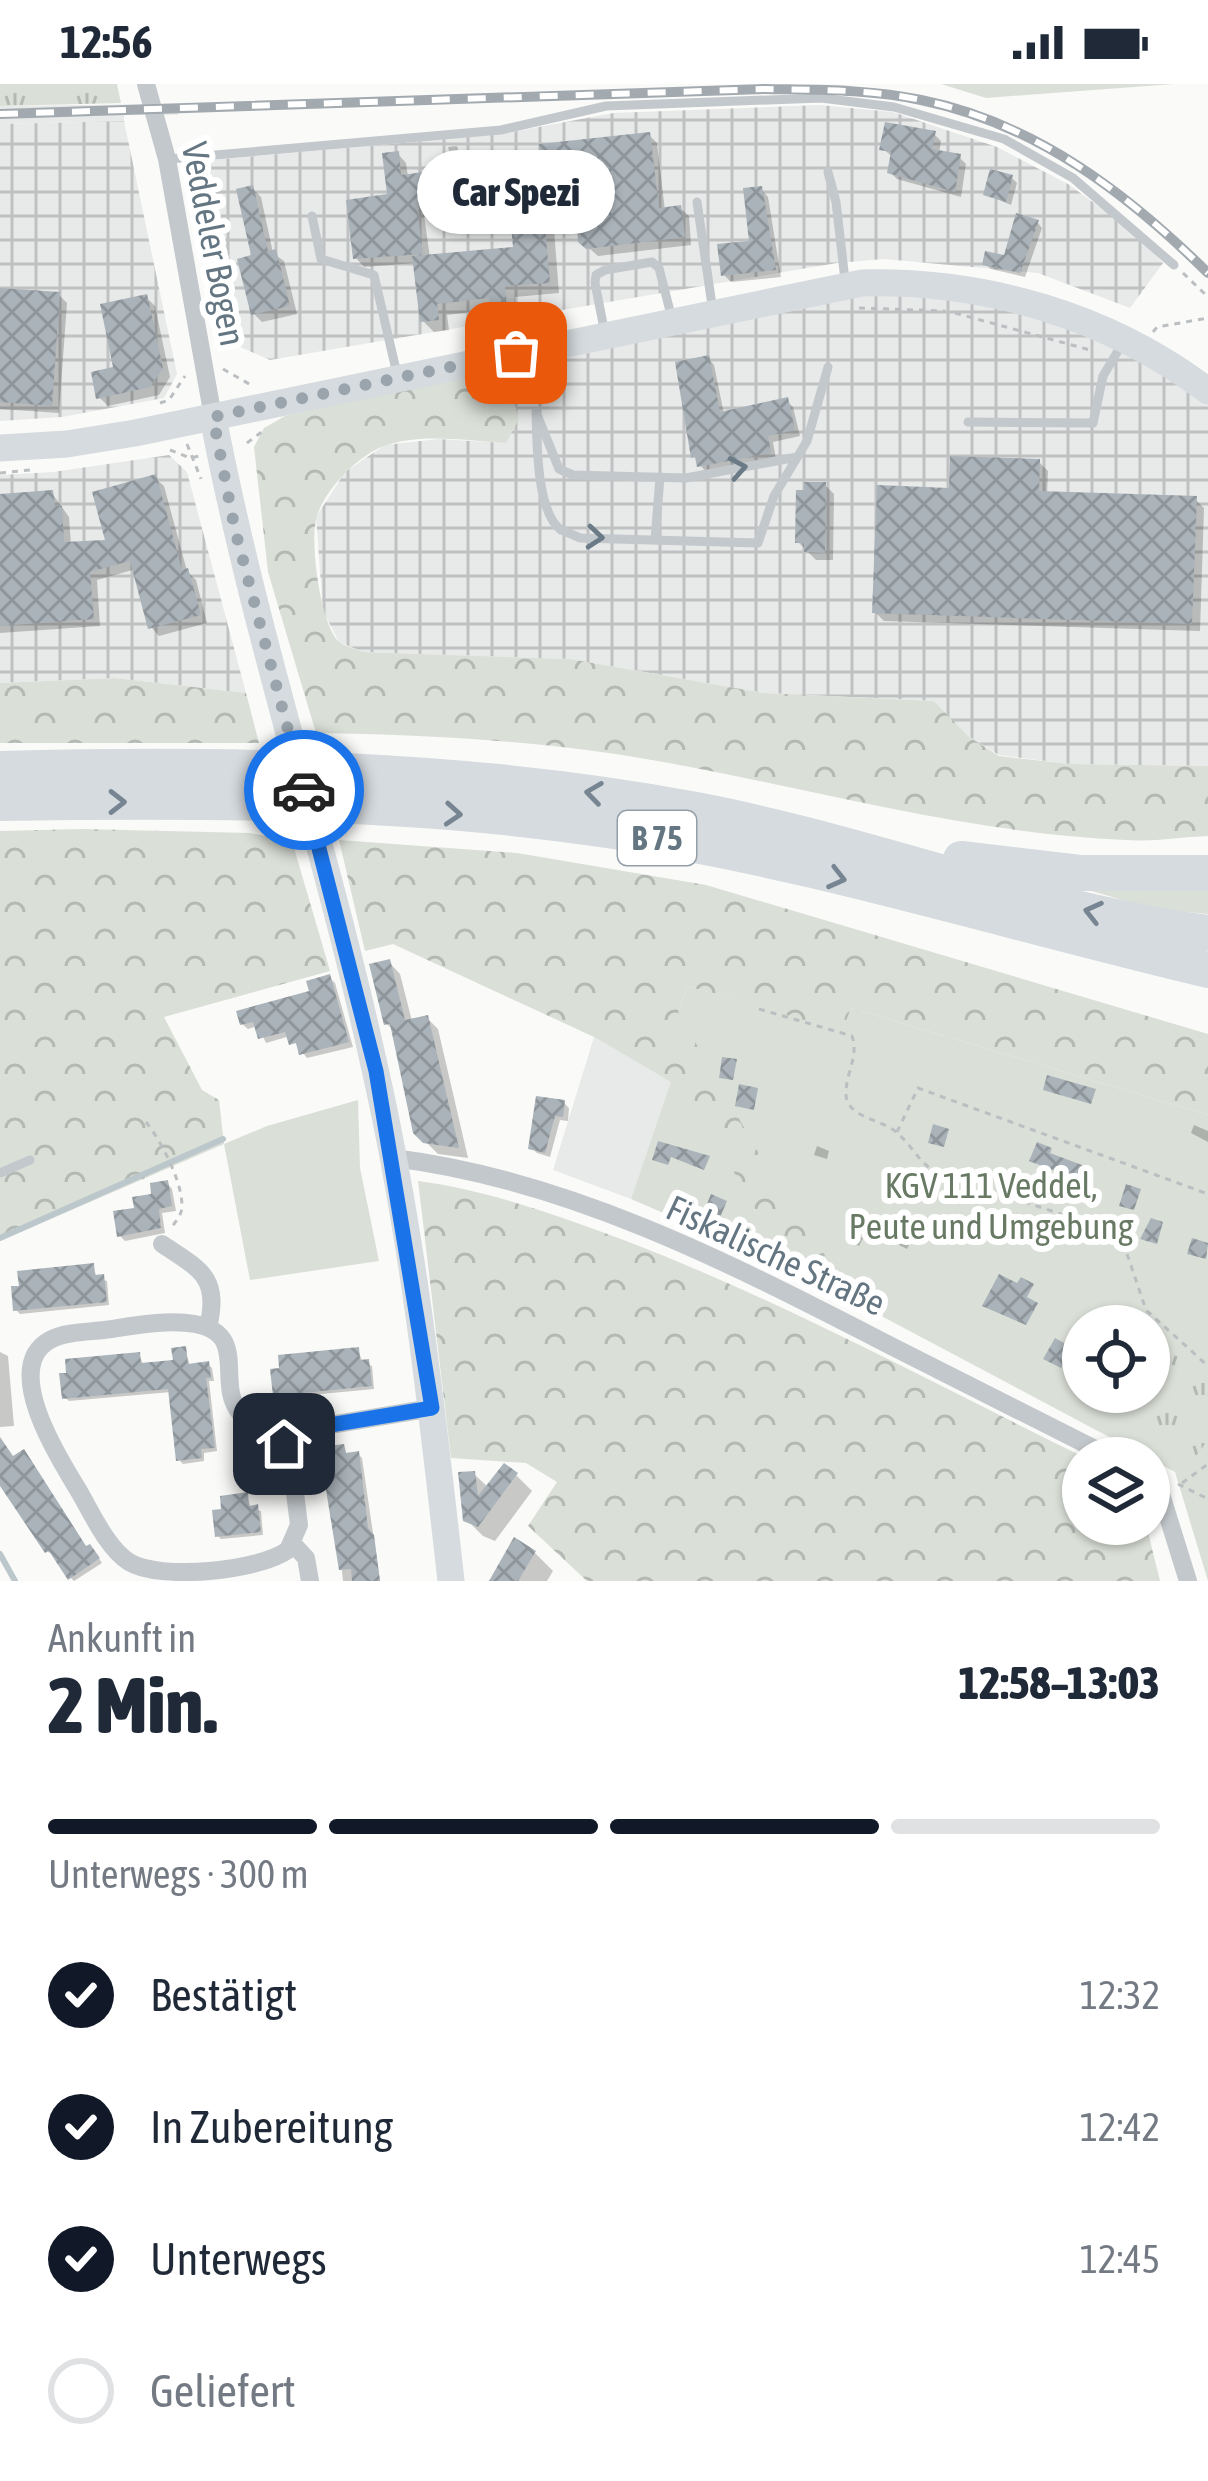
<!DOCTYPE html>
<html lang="de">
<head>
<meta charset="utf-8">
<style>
	body { margin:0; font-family:"Asap Condensed",sans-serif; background:#f2f2f3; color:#1f2937; height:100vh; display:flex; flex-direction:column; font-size:45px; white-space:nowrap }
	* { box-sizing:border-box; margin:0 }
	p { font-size:39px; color:#747a83 }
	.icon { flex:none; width:66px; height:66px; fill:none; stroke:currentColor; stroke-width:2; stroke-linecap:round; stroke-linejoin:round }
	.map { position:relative; height:1497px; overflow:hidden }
	.drawer { display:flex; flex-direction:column; background:#fff; flex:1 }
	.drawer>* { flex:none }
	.buttons { position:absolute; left:1062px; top:1221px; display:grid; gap:24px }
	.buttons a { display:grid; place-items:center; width:108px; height:108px; border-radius:50%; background:#fff; box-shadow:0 3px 9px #0004; font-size:60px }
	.pin { position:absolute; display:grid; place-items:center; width:102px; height:102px; color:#fff; margin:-51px; border-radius:24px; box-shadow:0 6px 18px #0006 }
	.courier { position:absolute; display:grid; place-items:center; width:120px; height:120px; margin:-60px; border:9px solid #1a73e8; border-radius:50%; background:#fff; color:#222; box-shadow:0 3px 15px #0007 }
	.bubble { position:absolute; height:84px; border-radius:42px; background:#fff; box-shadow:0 3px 9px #0004; font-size:39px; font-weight:800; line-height:84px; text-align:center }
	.overview em { font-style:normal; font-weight:800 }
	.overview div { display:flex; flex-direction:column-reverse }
	.overview { display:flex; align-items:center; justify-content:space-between; height:204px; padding:0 48px }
	h1 { font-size:78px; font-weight:800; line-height:90px }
	.bar { display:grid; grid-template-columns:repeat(4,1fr); gap:18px 12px; align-content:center; height:144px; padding:0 48px }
	.bar i { height:15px; border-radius:9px; background:#e0e1e3 }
	.bar .selected { background:#111827 }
	.bar p { grid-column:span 4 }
	ol { padding:0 48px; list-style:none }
	li { display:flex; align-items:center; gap:36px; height:132px }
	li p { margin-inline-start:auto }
	li .icon { padding:12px; border-radius:50%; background:#111827; color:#fff; stroke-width:4 }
	li:last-child { color:#747a83 }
	li i { width:66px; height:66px; border:6px solid #e0e1e3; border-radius:50% }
	.status { display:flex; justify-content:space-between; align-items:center; height:84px; padding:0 60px; background:#fff; direction:ltr }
	.status svg { height:33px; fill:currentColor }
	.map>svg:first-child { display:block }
	.built { fill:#e8e9e9 }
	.industrial { fill:url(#industrial-grid) }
	.green { fill:#dadfd7; fill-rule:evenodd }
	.forest { fill:url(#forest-crowns) }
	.park { fill:url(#park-tufts) }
	.shadow { fill:#0003 }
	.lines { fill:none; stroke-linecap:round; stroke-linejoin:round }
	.stream { stroke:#bbc7cb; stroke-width:6 }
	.building { fill:url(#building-cross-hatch) }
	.path { stroke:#bbbfc2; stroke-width:3; stroke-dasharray:6 6; stroke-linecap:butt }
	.lane { stroke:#c3c8cc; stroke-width:9 }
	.street { stroke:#c3c8cc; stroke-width:18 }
	.secondary { stroke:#d6dbdf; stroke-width:27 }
	.highway { stroke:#d6dbdf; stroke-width:36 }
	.rail-casing { stroke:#a2aab0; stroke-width:10 }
	.rail { stroke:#fff; stroke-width:6; stroke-dasharray:18; stroke-linecap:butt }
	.oneway { stroke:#6a7a87 }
	.oneway2 { stroke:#768591 }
	.done { stroke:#99a4ac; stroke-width:12; stroke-dasharray:0 21.6 }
	.route { stroke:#1a73e8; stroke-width:15 }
	.labels { text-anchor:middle; stroke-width:12; stroke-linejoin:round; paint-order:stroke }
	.shield { fill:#fff; stroke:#939fa8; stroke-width:3 }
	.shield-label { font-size:33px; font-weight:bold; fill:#657683 }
	.street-label { font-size:36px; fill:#657683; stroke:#fff }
	.park-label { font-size:36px; fill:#687a64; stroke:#fff }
</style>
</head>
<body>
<div class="status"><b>12:56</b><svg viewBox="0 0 49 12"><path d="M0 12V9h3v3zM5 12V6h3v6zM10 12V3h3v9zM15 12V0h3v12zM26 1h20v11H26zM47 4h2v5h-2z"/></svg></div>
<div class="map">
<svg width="1208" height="1497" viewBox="0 0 1208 1497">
	<defs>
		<pattern id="industrial-grid" width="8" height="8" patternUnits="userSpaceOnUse" patternTransform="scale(3)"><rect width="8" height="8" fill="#e8e9e9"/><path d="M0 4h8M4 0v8" fill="none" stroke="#c0c1c2"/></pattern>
		<pattern id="forest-crowns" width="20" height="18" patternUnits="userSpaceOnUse" patternTransform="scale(3)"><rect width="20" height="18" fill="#dadfd7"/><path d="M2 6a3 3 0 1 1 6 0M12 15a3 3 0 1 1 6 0" fill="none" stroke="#b4b9b4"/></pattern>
		<pattern id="park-tufts" width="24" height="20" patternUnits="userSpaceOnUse" patternTransform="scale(3)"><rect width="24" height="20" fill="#dadfd7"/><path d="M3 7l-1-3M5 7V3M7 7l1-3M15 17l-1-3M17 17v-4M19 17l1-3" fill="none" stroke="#b4b9b4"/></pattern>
		<pattern id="building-cross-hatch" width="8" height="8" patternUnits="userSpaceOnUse" patternTransform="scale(3)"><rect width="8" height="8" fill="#aab3b9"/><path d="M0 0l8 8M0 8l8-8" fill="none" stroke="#8e969c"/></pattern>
	</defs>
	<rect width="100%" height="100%" fill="#fafaf8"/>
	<!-- built -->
	<path class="built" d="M178 20V31H124V37L0 40V22Z
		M594 953 672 998 631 1115 553 1086Z"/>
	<!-- industrial -->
	<path class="industrial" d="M819 21 893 28 997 63 1068 100 1135 149 1163 179 1130 224 1038 189 884 175 837 179 270 276 231 259 189 78 502 50 613 29Z
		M124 37 177 290 164 314 62 333 0 337V40Z
		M942 210 1040 235 1125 264 1208 319V682L1070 680 999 671 968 652 934 617 764 609 570 575 363 568 339 558 323 527 316 433 345 388 385 361 438 355 506 359 505 293 478 303 476 289 861 212Z
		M169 371 187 388 246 609 115 594 0 599V391L53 388Z"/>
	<!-- green -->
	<path class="green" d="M941 0H1174L986 14Z
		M1208 797V830L1153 825 1061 798Z
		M687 902 842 946 851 924 1208 1031V1497L1175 1388 789 1183 631 1115 671 998 622 969 678 928ZM1083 1242H1149V1308H1083Z
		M358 1016 360 1084 379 1177 250 1196 224 1060 267 1042Z"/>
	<!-- forest -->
	<path class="forest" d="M476 289 478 302 506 293 519 335 506 359C468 357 424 349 387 361 359 370 326 404 317 432 309 456 320 538 338 557 344 562 356 565 363 568L570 575 764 609 934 617 968 652 999 672 1070 680 1208 682V752C1181 753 1153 758 1126 756 972 750 821 707 669 679 551 657 435 651 316 649L268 488 254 363 264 344 285 332Z
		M115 594 246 609 259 659H0V599Z
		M82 745 250 749 292 757 330 887 164 933 202 1006 219 1016 224 1060 0 1157V747Z
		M339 756 517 769 706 801 1208 950V1031L851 924 842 947 687 902 678 928 794 1131 866 1224 789 1183 686 1006 594 953 393 860 365 867Z
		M418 1097C488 1106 555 1131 621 1155 781 1216 932 1299 1086 1374H1083V1440H1146L1160 1497H587L528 1442 557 1398 526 1379 451 1374Z"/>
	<!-- park -->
	<path class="park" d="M0 0H117L121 19 0 22Z
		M1171 1257 1208 1289V1356L1196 1372 1126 1336 1142 1308H1149V1295Z"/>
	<!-- shadow -->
	<path class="shadow" d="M934 50 941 57 939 69 959 73 966 80 961 113 897 95 890 88 893 73 883 65Z
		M649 51 657 59 665 127 680 124 689 132 691 161 598 172 581 157 578 81 551 84 543 75Z
		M457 62 461 74 451 75 448 63Z
		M398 70 406 79 408 93 439 89 447 98 450 119 436 121 437 130 424 131 430 174 516 166 542 122 553 133 559 209 515 213 516 232 504 234 495 225 447 231 449 246 434 248 423 237 416 179 364 183 356 174 390 113Z
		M514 73 520 78 522 110 490 112 484 107Z
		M1012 94 1017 99 1011 121 987 111Z
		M252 104 261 113 273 169 284 177 297 230 262 238 254 230Z
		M761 105 768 113 781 193 731 198 724 191 752 159Z
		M1037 138 1042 144 1025 193 991 185 985 180 1006 175Z
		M0 207 59 211 67 219 59 329 0 325Z
		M146 213 155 222 170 293 159 311 108 322 99 313 116 286Z
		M708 274 714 281 724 330 787 317 793 323 800 352 773 358 776 375 706 388 700 381Z
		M1039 378 1048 387 1047 410 1195 415 1204 424 1200 547 884 537 875 528 952 407Z
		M155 394 164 402 187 487 196 496 207 539 159 552 151 543 136 485 97 496 100 542 0 549V413L52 409 69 433 71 461 109 458Z
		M825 401 834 410 833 476H816L798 458Z
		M389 878 400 890 412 937 427 934 438 945 468 1074 438 1070 415 1047 394 947 387 940Z
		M329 893 335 899 353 963 307 974 290 952 266 959 258 942 248 945 242 940 312 909Z
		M564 1019 569 1024 568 1037 560 1036 550 1073 537 1069 532 1064Z
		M1194 1041 1208 1047V1058L1191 1049Z
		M817 1062 829 1067 827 1075 814 1071Z
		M167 1099 172 1105 176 1127 162 1129 165 1149 125 1157 120 1152 137 1126Z
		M851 1148 863 1154 859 1162 847 1155Z
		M900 1152 911 1157 907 1165 897 1160Z
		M93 1182 97 1194 107 1197 109 1221 20 1230 16 1226Z
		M185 1265 190 1282 208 1280 212 1284 214 1297H209L217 1367 204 1369V1377L183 1380 179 1376 171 1308 69 1317 65 1313 139 1271 144 1282 176 1279Z
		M358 1266 363 1279 372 1282 374 1305 279 1314 276 1310Z
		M0 1268 8 1272 14 1342 0 1343Z
		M343 1363 348 1372 358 1370 362 1374 380 1497H343L336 1435Z
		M0 1375 87 1466 94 1467 102 1479 74 1497 71 1494 54 1470 48 1468 0 1395Z
		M474 1390 489 1404 516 1391 532 1407 495 1457 483 1452 466 1435Z
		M247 1412 251 1424 261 1427 263 1451 221 1455 218 1452Z
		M535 1469 553 1487 547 1497H495Z"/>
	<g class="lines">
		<!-- stream -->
		<path class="stream" d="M0 1154 223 1055
			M0 1470 15 1497"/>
	</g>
	<!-- building -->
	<path class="building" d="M885 38 936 47 932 65 961 70 955 108 887 89 891 68 879 66Z
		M650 48 659 124 681 121 685 153 586 165 578 158 574 74 540 77 539 60Z
		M399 67 401 91 440 86 443 111 428 113 430 122 417 123 423 170 353 175 346 116 387 110 382 69Z
		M516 70 518 106 481 108V92H491L489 71Z
		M990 85 1013 91 1006 118 983 111Z
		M253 101 268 167 276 165 290 222 251 231 237 175 251 171 236 105Z
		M762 102 776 186 721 192 717 160 749 157 743 104Z
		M543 119 550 199 505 202 507 222 490 224 489 214 437 220 439 236 420 238 412 172 513 163 509 121Z
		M1016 129 1039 136 1020 189 982 181 985 167 1004 171Z
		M0 204 60 208 52 322 0 318Z
		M147 210 163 284 150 303 96 315 91 288 113 283 100 220Z
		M709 271 720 328 788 313 795 346 768 352 771 369 697 383 695 373 691 374 675 278Z
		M950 372 1040 375 1039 407 1197 412 1192 540 872 529 877 401 949 404Z
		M156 390 182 486 188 484 201 531 148 545 130 477 90 488 94 535 0 542V410L53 406 55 422H62L64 458 105 456 92 408Z
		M804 398H826L825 469 804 468V459H795L796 406H804Z
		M390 875 405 936 428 931 459 1064 423 1059 413 1049 390 940 384 941 369 880Z
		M330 890 349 958 299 971 296 959 289 961 285 948 258 955 253 938 240 941 236 927 309 907 306 897Z
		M722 973 737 975 733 996 719 994Z
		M1047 991 1096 1005 1091 1020 1043 1006Z
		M739 1000 758 1004 754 1026 735 1022Z
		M536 1012 565 1016 563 1033 555 1032 545 1069 528 1065Z
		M933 1040 949 1045 944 1063 928 1059Z
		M658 1057 710 1072 704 1086 671 1073 668 1081 652 1076Z
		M1037 1058 1052 1064 1050 1069 1082 1081 1075 1099 1061 1094 1063 1090 1029 1077Z
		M168 1096 172 1122 159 1125 161 1144 117 1153 113 1127 134 1124 132 1113 151 1110 150 1099Z
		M1126 1100 1141 1105 1134 1126 1119 1122Z
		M711 1110 727 1117 718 1138 702 1132Z
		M1151 1134 1163 1138 1157 1160 1140 1155Z
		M1192 1154 1208 1159 1206 1175 1187 1170Z
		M94 1179 95 1191 104 1190 107 1218 13 1227 11 1202H19L17 1187Z
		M999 1190 1017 1199 1021 1193 1034 1200 1027 1213 1038 1219 1026 1241 982 1222Z
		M1055 1254 1073 1264 1061 1284 1043 1275Z
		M186 1262 188 1280 209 1277 211 1294H206L215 1364 201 1365 202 1374 176 1377 168 1305 62 1315 59 1289H66L65 1275 140 1268 141 1279 173 1276 171 1264Z
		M359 1263 360 1276 369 1275 372 1302 273 1312 270 1285 279 1284 278 1271Z
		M0 1353 13 1372 24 1365 86 1462 90 1460 100 1474 68 1496 49 1467 45 1469 0 1402Z
		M344 1360 346 1369 359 1367 368 1444 374 1451 380 1497H352L351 1485 339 1486 319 1363Z
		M504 1379 518 1389 509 1401 478 1443 463 1437 458 1388 475 1387 478 1412Z
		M248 1408 249 1422 258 1420 261 1448 215 1453 212 1426 221 1425 220 1412Z
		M514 1453 536 1467 518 1497H489Z"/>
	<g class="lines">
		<!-- path -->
		<path class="path" d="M1183 189 1208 213
			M859 224 945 227
			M955 229 1090 266
			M1153 248 1157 243 1208 234
			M223 285 251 301
			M160 319 169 316 185 292
			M247 359 263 347
			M187 360 201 395
			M170 366 190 374 200 372
			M0 389 30 386
			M759 925 852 952C859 973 846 988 846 1009 845 1033 881 1035 896 1048 912 1061 918 1078 937 1089L1109 1146 1124 1161 1146 1226 1208 1282
			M146 1038C160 1055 187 1105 181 1128 179 1134 174 1139 171 1145
			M897 1048 918 1004 1208 1110
			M1182 1399 1208 1380
			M1178 1400 1208 1415"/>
		<!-- lane -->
		<path class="lane" d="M169 75 501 46 606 22 821 14 894 23 1004 55 1073 94 1174 181
			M828 88 836 118 845 196
			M697 118 713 228
			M312 132 321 175 374 191 397 290
			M605 250 595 199 596 191 605 186 652 178 659 184 672 235
			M536 328C537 356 536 428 561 446 562 446 578 453 580 454L758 459 774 412 807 357 828 283
			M538 333 559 385 573 391 686 394 797 373
			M968 338 1093 339 1103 292 1122 260
			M655 456 660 393
			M0 1089 30 1076"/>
		<!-- street -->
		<path class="street" d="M146 0 167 75 213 333
			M393 1074C574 1096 741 1185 901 1267 972 1303 1043 1338 1113 1374
			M162 1160C201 1186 220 1193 208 1244
			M294 1347 432 1324
			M280 1350C265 1345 250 1341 240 1329 215 1299 250 1250 195 1240 167 1235 132 1242 104 1246 87 1248 65 1248 50 1256 1 1283 58 1373 77 1404 91 1427 106 1463 129 1478 160 1497 259 1487 288 1466L299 1441 289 1361
			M1149 1395 1160 1407 1188 1497
			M293 1460 306 1474 310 1497"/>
		<!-- secondary -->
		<path class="secondary" d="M213 333C255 553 327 766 375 985 413 1153 432 1326 451 1497
			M0 364 67 360 135 349 862 199C986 196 1109 232 1208 307"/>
		<!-- highway -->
		<path class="highway" d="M0 685C231 679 468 683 696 726 869 759 1034 826 1208 849
			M0 719C202 716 407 716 607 746 810 776 1008 839 1208 886
			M961 775 1080 789H1208"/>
		<!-- rail casing -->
		<g class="rail-casing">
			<path id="rail" d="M0 30 765 5C817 6 869 5 921 16 1035 39 1127 109 1208 189"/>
		</g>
		<!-- rail -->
		<use href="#rail" class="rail"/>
	</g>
	<!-- one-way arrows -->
	<defs><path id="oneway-chevron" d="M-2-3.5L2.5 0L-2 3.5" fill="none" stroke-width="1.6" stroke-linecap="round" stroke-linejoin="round" transform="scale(3)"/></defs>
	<g class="oneway">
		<use href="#oneway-chevron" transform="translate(738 384) rotate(-10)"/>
		<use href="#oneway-chevron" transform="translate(595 453) rotate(5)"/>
	</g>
	<g class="oneway2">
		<use href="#oneway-chevron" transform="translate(594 709) rotate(-172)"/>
		<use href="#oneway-chevron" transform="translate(117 718)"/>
		<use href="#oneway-chevron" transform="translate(453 730) rotate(4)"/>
		<use href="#oneway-chevron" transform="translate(837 794) rotate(14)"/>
		<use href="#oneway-chevron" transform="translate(1093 828) rotate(-166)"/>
	</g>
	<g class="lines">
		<!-- done -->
		<path class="done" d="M304 706 235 446 213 333 516 269"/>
		<!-- route -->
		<path class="route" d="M284 1360 296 1356 294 1347 432 1324 376 987 304 706"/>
	</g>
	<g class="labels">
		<!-- shield labels -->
		<rect class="shield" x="618" y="727" width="78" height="54" rx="9"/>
		<g class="shield-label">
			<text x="657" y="766">B 75</text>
		</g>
		<!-- street labels -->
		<g class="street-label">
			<text transform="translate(214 160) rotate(79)" y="13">Veddeler Bogen</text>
			<text transform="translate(776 1171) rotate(25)" y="13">Fiskalische Straße</text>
		</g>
		<!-- park labels -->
		<g class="park-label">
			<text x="991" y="1114">KGV 111 Veddel,<tspan x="991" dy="41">Peute und Umgebung</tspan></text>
		</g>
	</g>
</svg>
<div class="buttons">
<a><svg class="icon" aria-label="locate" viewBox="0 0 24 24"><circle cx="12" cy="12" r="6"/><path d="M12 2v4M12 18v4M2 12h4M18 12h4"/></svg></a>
<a><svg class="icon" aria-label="layers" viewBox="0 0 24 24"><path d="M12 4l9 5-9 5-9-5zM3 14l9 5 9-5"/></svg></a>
</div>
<div class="pin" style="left:516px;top:269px;background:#ea580c"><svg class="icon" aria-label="bag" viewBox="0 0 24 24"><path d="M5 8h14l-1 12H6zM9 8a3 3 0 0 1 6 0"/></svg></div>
<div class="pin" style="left:284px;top:1360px;background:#1f2937"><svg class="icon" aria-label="home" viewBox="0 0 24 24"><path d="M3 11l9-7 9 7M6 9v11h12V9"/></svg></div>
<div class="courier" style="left:304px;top:706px"><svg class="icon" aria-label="car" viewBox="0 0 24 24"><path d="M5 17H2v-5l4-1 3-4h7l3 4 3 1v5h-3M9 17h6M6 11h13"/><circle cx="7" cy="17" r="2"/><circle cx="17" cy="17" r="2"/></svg></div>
<div class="bubble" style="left:417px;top:66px;width:198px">Car Spezi</div>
</div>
<section class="drawer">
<div class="overview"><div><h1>2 Min.</h1><p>Ankunft in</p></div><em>12:58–13:03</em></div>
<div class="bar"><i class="selected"></i><i class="selected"></i><i class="selected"></i><i></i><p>Unterwegs · 300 m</p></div>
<ol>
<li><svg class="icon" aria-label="check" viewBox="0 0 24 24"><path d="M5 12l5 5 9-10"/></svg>Bestätigt<p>12:32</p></li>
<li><svg class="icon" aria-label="check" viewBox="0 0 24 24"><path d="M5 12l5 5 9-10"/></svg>In Zubereitung<p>12:42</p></li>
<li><svg class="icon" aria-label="check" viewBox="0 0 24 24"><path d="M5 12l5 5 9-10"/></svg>Unterwegs<p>12:45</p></li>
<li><i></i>Geliefert</li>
</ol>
</section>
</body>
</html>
